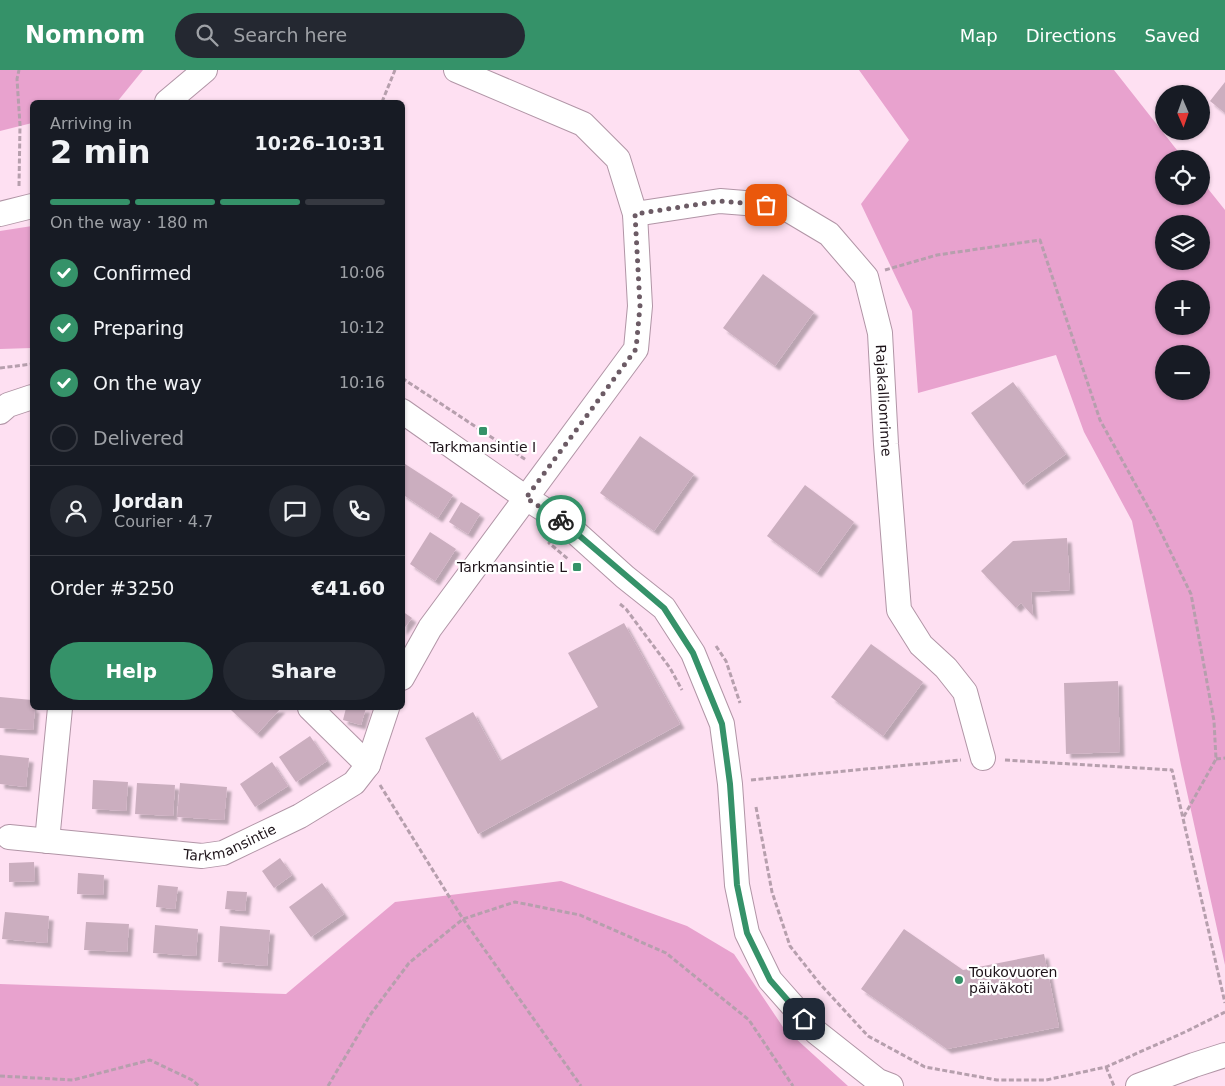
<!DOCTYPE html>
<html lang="en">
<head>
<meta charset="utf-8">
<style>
	body { margin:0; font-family:"DejaVu Sans",sans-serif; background:#242831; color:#f1f3f6; height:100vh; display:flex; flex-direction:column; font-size:19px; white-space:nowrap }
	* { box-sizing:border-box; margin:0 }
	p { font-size:16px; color:#9ea1a6 }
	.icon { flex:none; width:28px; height:28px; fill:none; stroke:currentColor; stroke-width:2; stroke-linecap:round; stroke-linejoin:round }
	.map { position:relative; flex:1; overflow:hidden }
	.sheet { position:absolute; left:30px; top:30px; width:375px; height:610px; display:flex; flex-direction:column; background:#171b24; border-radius:8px; box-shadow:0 1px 4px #0004 }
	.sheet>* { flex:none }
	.needle { width:32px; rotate:178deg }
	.fabs { position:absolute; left:1155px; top:15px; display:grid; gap:10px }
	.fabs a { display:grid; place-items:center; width:55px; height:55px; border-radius:50%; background:#171b24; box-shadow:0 1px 4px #0004; font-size:25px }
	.pin { position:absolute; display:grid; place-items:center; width:42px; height:42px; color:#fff; margin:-21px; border-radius:10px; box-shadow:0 2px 8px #0006 }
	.courier { position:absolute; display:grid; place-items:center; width:50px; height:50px; margin:-25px; border:4px solid #359269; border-radius:50%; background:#fff; color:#222; box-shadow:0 1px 6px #0007 }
	.summary em { font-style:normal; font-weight:700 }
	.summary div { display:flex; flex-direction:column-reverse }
	.summary { display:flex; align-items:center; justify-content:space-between; height:85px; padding:0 20px }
	h1 { font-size:32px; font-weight:700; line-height:38px }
	.bar { display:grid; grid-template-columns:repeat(4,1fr); gap:8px 5px; align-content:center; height:60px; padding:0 20px }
	.bar i { height:6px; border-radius:4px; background:#363941 }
	.bar .current { background:#359269 }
	.bar p { grid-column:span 4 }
	.line { display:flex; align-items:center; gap:12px; padding:0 20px; border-top:1px solid #363941 }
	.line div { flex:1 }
	.round { display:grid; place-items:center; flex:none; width:52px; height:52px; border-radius:26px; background:#242831 }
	ol { padding:0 20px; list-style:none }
	li { display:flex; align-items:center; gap:15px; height:55px }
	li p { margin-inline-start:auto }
	li .icon { padding:5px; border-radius:50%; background:#359269; color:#fff; stroke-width:4 }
	li:last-child { color:#9ea1a6 }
	li i { width:28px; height:28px; border:2px solid #363941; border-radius:50% }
	.action { display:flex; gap:10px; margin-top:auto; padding:10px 20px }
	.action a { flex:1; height:58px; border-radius:30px; background:#359269; color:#fff; font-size:20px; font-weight:700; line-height:58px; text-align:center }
	.action a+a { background:#242831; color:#f1f3f6 }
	header { display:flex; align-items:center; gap:30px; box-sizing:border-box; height:70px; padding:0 25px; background:#359269; color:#fff }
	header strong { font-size:24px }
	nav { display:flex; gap:28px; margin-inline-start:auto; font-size:18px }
	.search { width:350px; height:45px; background:#242831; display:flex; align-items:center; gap:12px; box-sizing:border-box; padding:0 18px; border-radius:28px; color:#9ea1a6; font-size:19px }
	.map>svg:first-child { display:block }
	.green { fill:#e8a2ce; fill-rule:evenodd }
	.building { fill:#cbaebf; filter:url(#shadow) }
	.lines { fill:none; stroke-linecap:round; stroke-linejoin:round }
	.minor-casing { stroke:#b195a6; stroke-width:26 }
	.path { stroke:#b69fad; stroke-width:3; stroke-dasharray:5 2.5; stroke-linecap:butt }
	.minor { stroke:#fff; stroke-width:24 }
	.done { stroke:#6c5b65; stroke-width:5; stroke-dasharray:0 9 }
	.route { stroke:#359269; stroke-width:6 }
	.poi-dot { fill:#359269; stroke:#fff; stroke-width:2 }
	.labels { text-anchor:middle; stroke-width:4.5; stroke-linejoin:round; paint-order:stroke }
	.street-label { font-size:14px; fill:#1d1319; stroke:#fff }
	.poi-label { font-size:14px; fill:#1d1319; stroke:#fff }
</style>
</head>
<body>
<header>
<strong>Nomnom</strong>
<div class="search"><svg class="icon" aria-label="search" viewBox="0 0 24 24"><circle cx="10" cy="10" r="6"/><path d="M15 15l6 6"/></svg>Search here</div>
<nav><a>Map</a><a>Directions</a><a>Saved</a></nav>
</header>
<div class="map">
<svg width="1225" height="1016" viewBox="0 0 1225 1016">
	<defs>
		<filter id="shadow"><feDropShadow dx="4.5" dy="4.5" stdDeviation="1" flood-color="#0004"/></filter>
	</defs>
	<rect width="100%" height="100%" fill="#fee0f2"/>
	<!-- green -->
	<path class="green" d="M0 0H143L117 32H32V53L0 61Z
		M859 0H1114L1184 89H1164V126H1201V110L1225 140V895L1181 695 1132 451 1084 362 1056 285 918 323 912 241 861 134 909 70ZM1164 154H1201V191H1164ZM1164 219H1201V256H1164ZM1164 284H1201V321H1164Z
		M32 156V278L0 279V161Z
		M561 811 687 856 734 884 783 957 848 1016H0V914L286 924 395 832Z"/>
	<!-- building -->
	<path class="building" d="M1225 12V43L1210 31Z
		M763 204 814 242 775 296 723 258Z
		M1013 312 1066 384 1023 415 971 343Z
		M640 366 694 404 654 461 600 423Z
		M402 392 453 425 438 448 402 424Z
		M805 415 854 452 817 503 767 466Z
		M461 432 480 444 468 464 449 452Z
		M430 462 456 479 435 511 410 494Z
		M1067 468 1070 520 1031 522 1033 546 1021 533 1016 538 981 501 1013 471Z
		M402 541 412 548 402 561Z
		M624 553 680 654 478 764 425 668 473 642 500 691 598 637 568 583Z
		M871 574 923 612 883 666 831 627Z
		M1118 611 1120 682 1066 684 1064 613Z
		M0 627 32 630V638H35L33 660 0 658Z
		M233 638H281L257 664 231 640Z
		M346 638H366L361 655 343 650Z
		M310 666 327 691 296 712 279 687Z
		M0 685 29 688 26 717 0 714Z
		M272 692 288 716 255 737 240 714Z
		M93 710 128 712 126 741 92 739Z
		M137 713 175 715 173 746 135 744Z
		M180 713 227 717 224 750 177 747Z
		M280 788 292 805 274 818 262 801Z
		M34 792 35 811 9 812V793Z
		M78 803 104 805 103 825 77 824Z
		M322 813 344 844 311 867 289 837Z
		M158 815 178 817 175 839 156 837Z
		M227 821 247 822 245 841 225 839Z
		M5 842 49 846 47 873 2 869Z
		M86 852 129 854 127 882 84 880Z
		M155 855 198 859 196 886 153 883Z
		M220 856 270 860 267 896 218 892Z
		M904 859 963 900 1044 884 1059 957 947 979 861 919Z"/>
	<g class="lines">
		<!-- minor casing -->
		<g class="minor-casing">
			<g id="minor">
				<path d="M167 32 205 0"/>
				<path d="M0 144 32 136"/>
				<path id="s1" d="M635 144 720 131 782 136 829 164 866 207 880 263 886 374 899 540 921 575 946 598 965 622 983 688"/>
				<path d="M402 341 526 428 564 452 625 507 664 538 693 583 722 654 730 714 737 815 747 863 770 910 816 962 878 1011 891 1016"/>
				<path d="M0 342 8 335 32 327"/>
				<path d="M402 608 430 558 636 279 640 236 635 144 618 89 583 54 456 0"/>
				<path d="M310 638 368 695"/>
				<path id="s2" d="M9 767 202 786 223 783 300 746 354 713 368 695 387 638"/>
				<path d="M47 771 60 638"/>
				<path d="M1138 1016 1194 995 1225 985"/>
			</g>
		</g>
		<!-- path -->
		<path class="path" d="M382 32 395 0
			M19 116 20 55 17 9 19 0
			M885 200 937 185 1040 170 1100 350 1154 448 1191 524 1214 651 1216 689 1183 748
			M0 298 32 294
			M402 308 526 390
			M551 470 549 473 568 489
			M620 534 626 539 670 598 682 620
			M716 576 726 591 740 633
			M1216 689 1225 688
			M1005 690 1172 700 1225 933
			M751 710 961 690
			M380 715 463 849 581 1016
			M756 737 772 822 790 876 820 914 868 966 925 997 997 1010H1046L1106 997 1185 962 1225 942
			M1106 997 1114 1016
			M0 1006 73 1010 150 990 192 1010 199 1016
			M328 1016 370 945 409 893 463 849 515 832 580 845 666 883 749 950 793 1016"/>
		<!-- minor -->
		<use href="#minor" class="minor"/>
	</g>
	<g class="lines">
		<!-- done -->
		<path class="done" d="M561 450 526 428 636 279 640 236 635 144 720 131 766 135"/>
		<!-- route -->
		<path class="route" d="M561 450 664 538 693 583 722 654 730 714 737 815 747 863 770 910 804 949"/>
	</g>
	<!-- markers -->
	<g class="poi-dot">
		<rect x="478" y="356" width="10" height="10" rx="2.5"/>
		<rect x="572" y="492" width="10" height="10" rx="2.5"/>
		<circle cx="959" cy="910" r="5"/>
	</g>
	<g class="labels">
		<!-- street labels -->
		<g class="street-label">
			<text dy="5" stroke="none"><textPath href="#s1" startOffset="385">Rajakallionrinne</textPath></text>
			<text dy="5" stroke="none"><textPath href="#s2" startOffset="224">Tarkmansintie</textPath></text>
		</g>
		<!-- poi labels -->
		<g class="poi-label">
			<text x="483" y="382">Tarkmansintie I</text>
			<text x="567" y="502" text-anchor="end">Tarkmansintie L</text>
			<text x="969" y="907" text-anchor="start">Toukovuoren<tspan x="969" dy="16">päiväkoti</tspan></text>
		</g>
	</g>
</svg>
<div class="fabs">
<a><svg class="needle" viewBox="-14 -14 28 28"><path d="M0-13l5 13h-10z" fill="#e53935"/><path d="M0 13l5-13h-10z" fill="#9ea1a6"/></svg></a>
<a><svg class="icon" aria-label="locate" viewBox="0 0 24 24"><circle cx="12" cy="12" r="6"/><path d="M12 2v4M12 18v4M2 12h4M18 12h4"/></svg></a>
<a><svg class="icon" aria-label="layers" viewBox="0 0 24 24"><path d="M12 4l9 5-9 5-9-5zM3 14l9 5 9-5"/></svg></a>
<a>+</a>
<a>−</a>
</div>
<div class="pin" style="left:766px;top:135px;background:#ea580c"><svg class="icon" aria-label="bag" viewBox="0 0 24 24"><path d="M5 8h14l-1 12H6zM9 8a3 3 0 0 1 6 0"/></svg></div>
<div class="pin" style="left:804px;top:949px;background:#1f2937"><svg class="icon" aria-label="home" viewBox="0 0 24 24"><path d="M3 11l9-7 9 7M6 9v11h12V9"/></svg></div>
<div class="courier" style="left:561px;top:450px"><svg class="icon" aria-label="bike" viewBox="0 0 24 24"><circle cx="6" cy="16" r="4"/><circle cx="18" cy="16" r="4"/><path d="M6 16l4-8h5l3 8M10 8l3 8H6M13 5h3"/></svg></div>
<section class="sheet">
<div class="summary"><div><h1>2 min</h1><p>Arriving in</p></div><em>10:26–10:31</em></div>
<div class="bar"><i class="current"></i><i class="current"></i><i class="current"></i><i></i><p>On the way · 180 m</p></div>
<ol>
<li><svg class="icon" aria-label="check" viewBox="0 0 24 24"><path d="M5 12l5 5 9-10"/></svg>Confirmed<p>10:06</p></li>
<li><svg class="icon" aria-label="check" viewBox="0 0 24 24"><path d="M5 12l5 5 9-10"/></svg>Preparing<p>10:12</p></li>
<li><svg class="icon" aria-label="check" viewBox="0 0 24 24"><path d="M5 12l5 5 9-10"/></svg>On the way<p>10:16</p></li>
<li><i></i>Delivered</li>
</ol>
<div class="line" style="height:90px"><a class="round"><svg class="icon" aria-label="person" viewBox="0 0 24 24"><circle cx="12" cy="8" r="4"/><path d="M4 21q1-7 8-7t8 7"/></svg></a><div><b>Jordan</b><p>Courier · 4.7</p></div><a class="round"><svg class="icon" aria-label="chat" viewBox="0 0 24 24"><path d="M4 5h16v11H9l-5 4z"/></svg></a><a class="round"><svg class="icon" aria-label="phone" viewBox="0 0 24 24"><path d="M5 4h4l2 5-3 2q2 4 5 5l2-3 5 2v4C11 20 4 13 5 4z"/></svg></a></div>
<div class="line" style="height:65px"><div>Order #3250</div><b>€41.60</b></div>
<div class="action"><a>Help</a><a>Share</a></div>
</section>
</div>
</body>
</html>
